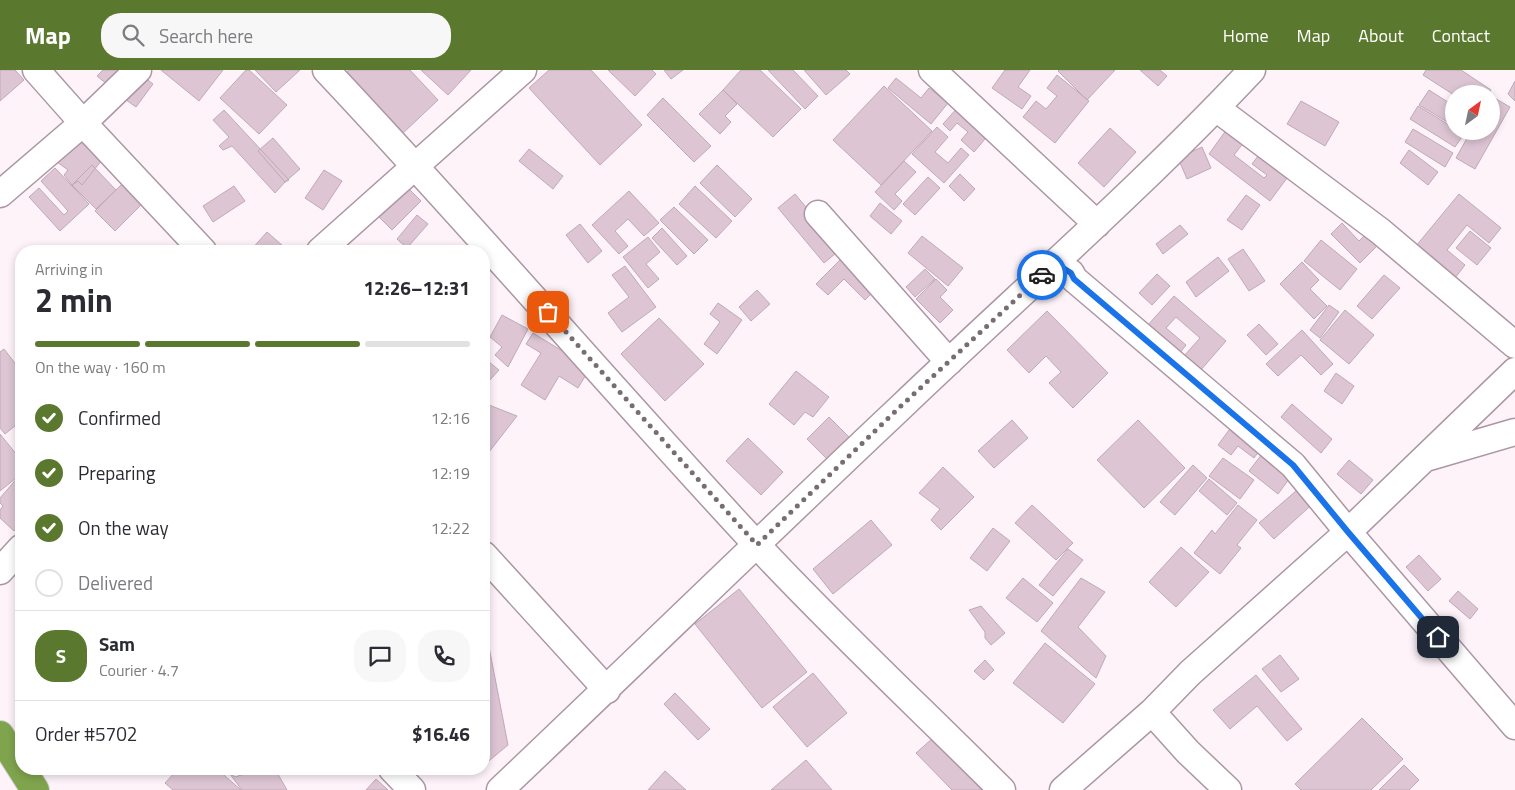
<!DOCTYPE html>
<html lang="en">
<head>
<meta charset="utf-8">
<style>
	body { margin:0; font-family:"Titillium Web",sans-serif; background:#f7f7f7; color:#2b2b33; height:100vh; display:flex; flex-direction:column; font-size:19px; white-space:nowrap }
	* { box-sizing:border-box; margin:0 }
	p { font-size:16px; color:#7c7c81 }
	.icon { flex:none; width:28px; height:28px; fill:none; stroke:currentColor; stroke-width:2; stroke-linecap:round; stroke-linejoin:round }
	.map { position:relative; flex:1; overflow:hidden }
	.side { position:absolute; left:15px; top:175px; width:475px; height:530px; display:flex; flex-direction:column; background:#fff; border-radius:20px; box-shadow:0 2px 8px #0003 }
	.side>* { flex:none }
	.needle { width:32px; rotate:33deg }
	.tools { position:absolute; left:1445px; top:15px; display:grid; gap:10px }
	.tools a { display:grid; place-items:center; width:55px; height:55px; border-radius:50%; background:#fff; box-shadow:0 2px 8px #0003; font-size:25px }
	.pin { position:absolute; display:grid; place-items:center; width:42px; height:42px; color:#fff; margin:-21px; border-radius:10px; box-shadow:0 2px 8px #0006 }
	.courier { position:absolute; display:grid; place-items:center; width:50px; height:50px; margin:-25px; border:4px solid #1a73e8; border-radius:50%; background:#fff; color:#222; box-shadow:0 1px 6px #0007 }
	.summary em { font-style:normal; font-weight:700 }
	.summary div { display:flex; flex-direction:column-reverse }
	.summary { display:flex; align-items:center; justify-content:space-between; height:85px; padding:0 20px }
	h1 { font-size:32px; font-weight:700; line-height:38px }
	.bar { display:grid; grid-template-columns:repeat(4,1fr); gap:8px 5px; align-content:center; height:60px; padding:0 20px }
	.bar i { height:6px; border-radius:4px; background:#e1e1e2 }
	.bar .active { background:#5a782e }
	.bar p { grid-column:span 4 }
	.line { display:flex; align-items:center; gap:12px; padding:0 20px; border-top:1px solid #e1e1e2 }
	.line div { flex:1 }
	.round { display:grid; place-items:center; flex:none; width:52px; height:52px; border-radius:20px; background:#f7f7f7 }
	ol { padding:0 20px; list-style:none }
	li { display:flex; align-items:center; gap:15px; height:55px }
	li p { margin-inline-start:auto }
	li .icon { padding:5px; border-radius:50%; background:#5a782e; color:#fff; stroke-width:4 }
	li:last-child { color:#7c7c81 }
	li i { width:28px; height:28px; border:2px solid #e1e1e2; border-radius:50% }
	header { display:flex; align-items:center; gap:30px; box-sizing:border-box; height:70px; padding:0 25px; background:#5a782e; color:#fff }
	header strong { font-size:24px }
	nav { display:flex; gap:28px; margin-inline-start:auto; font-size:18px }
	.search { width:350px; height:45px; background:#f7f7f7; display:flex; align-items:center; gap:12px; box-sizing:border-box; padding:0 18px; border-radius:20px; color:#7c7c81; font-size:19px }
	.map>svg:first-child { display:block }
	.building { fill:#ddc5d4; stroke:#c0a9b7 }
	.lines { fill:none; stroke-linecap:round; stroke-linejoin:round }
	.street-casing { stroke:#ac96a4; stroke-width:29 }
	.highway-casing { stroke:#d5d4d5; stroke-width:30 }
	.street { stroke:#fff; stroke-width:26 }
	.highway { stroke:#7fa44d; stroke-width:28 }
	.done { stroke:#776e74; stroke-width:5; stroke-dasharray:0 9 }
	.route { stroke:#1a73e8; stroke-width:6 }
</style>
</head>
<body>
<header>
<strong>Map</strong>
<div class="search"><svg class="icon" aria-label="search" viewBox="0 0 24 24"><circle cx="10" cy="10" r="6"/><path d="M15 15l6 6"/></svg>Search here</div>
<nav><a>Home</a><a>Map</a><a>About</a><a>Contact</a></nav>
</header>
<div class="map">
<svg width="1515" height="720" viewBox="0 0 1515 720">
	<rect width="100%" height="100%" fill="#fdf3f9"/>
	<!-- building -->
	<path class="building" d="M0 0H15L24 10 0 31Z
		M103 0H129L113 19 97 6Z
		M161 0H223L199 31Z
		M246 0H249L287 35 259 64 220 28Z
		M255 0H300L276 22Z
		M349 0H410L438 30 402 64 345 3Z
		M421 0H471L448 25Z
		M549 0H591L642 55 600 95 529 18Z
		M608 0H652L656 4 635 26Z
		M664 0H683L671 9Z
		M741 0H760L801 39 773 67 723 20Z
		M768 0H793L818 26 805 39Z
		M804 0H846L850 4 826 25Z
		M1005 0H1030L1018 17 1031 26 1022 39 992 18Z
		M1059 0H1115L1087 30 1058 1Z
		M1140 0H1160L1167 6 1158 16Z
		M1426 0H1461L1491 20 1488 24 1454 25 1423 5Z
		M140 4 153 14 136 37 122 27Z
		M1057 5 1089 31 1055 73 1023 47 1036 31 1046 39 1057 26 1047 18Z
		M896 8 921 28 929 18 948 33 931 54 888 18Z
		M1515 11V31L1508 24Z
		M884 16 932 61 881 115 833 70Z
		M723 20 737 34 725 46 731 52 720 64 699 44Z
		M1429 20 1454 36V56L1419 35Z
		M1491 26 1510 37 1475 99 1456 88 1471 61H1491Z
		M663 28 711 76 694 92 647 45Z
		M1301 31 1339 52 1325 76 1287 54Z
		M959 36 990 63 974 82 961 70 968 62 957 53 950 61 943 54Z
		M1418 36 1454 58V61H1459L1464 64 1455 77 1410 49Z
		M224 40 289 110 285 112 275 123 232 76 223 80 219 76 229 67 213 50Z
		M937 57 948 67 935 82 948 93 961 78 969 85 944 113 912 84Z
		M1110 58 1136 82 1104 117 1078 93Z
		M83 59 110 80 82 115 78 111 72 115 64 105 68 100 57 92Z
		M1227 59 1244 72 1234 85 1264 108 1267 105 1252 94 1261 82 1290 104 1270 131 1209 84Z
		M1413 59 1453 83 1445 97 1405 72Z
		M273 68 300 99 285 112 258 81Z
		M1202 77 1211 98 1187 109 1178 88Z
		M529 79 563 106 553 119 519 91Z
		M1409 80 1438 102 1428 115 1400 93Z
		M904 91 916 102 895 124 902 131 894 140 875 122Z
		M92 95 116 120 96 139 72 115Z
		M717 95 752 129 735 147 700 113Z
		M55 98 89 134 60 161 29 127 39 118 64 145 68 141 41 111Z
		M324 100 342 111 323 140 305 128Z
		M960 104 975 119 964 131 949 116Z
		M928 107 940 118 915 145 903 134Z
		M122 114 142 134 115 161 95 141Z
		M234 116 245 131 213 152 203 136Z
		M406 116 421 131 392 160 377 145Z
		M695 116 732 151 716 168 679 134Z
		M629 121 659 153 644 166 628 149 615 161 628 176 619 184 592 155Z
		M795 124 841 179 824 193 778 138Z
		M1459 124 1501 158 1489 173 1467 155 1447 180 1465 195 1455 208 1416 176Z
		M1246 125 1260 135 1242 160 1227 150Z
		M880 133 902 151 891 164 870 146Z
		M674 137 708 170 694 184 660 150Z
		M417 145 428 154 407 178 397 169Z
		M1342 153 1359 171 1369 161 1380 173 1360 193 1331 164Z
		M580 154 602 181 588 193 566 165Z
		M1180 155 1188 164 1163 184 1156 174Z
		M662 158 687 186 677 195 652 168Z
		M1470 161 1491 178 1477 195 1456 178Z
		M267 162 283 176 279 181H250Z
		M922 166 963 198 948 216 908 183Z
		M648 167 660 182 646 194 659 209 648 218 623 187Z
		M1321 170 1357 199 1340 220 1304 191Z
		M1243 179 1265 211 1249 221 1228 189Z
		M846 184 878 217 865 230 844 209 828 225 816 214Z
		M1218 187 1229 201 1196 227 1186 212Z
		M1302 192 1319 210 1310 219 1327 236 1314 249 1280 214Z
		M625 196 656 237 622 262 608 243 629 227 612 205Z
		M925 199 935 209 915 227 906 217Z
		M1157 204 1170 216 1152 235 1139 223Z
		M1384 205 1400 218 1372 249 1357 236Z
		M936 209 947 220 940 227 953 240 940 253 916 229Z
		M757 220 770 234 751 251 739 237Z
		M1174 226 1226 271 1200 301 1184 286 1200 268 1176 247 1166 258 1186 275 1179 284 1147 256Z
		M718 233 742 250 717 284 704 274 720 252 710 244Z
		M1329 235 1339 242 1320 268 1310 260Z
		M1345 240 1374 265 1349 294 1320 270Z
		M1047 241 1108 303 1073 338 1049 313 1061 302 1046 286 1029 303 1007 280Z
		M502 245 528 259 508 297 495 285 502 277 490 267Z
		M659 248 704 294 665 331 621 284Z
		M1259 254 1278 274 1266 285 1247 265Z
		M1302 260 1333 294 1321 305 1301 285 1278 306 1266 294Z
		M533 263 590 298 578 318 559 306 545 330 521 315 541 283 526 274Z
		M4 279 21 301V351L5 364 0 358V282Z
		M484 288 499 300 489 311 484 307Z
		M796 301 829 327 813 347 805 342 794 355 769 334Z
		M1336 303 1354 316 1342 334 1324 321Z
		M1292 334 1332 369 1321 383 1281 347Z
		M489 335 517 346 489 382 484 377V343Z
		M829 347 852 370 830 392 807 369Z
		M1012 350 1028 368 994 398 978 381Z
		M1138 350 1185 398 1144 438 1097 390Z
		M1235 352 1265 373 1254 388 1238 376 1231 385 1218 375Z
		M0 364 21 390V404L0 421Z
		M748 368 783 402 761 425 726 391Z
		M1266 379 1295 401 1278 424 1249 401Z
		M1223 388 1254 410 1240 429 1209 406Z
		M1349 390 1373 410 1361 424 1337 404Z
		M1193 395 1207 408 1175 445 1160 432Z
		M943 397 974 427 941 460 931 450 940 439 919 423Z
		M20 405 21 409V453L14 461 0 448V440L3 436 0 433V428Z
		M1209 409 1237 433 1227 445 1199 421Z
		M1304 414 1318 429 1274 469 1259 453Z
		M1032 435 1073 473 1056 490 1015 453Z
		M1238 435 1257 450 1237 475 1241 478 1220 504 1194 483 1212 460 1215 464Z
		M871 450 892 475 833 524 813 499Z
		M993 458 1010 471 987 501 970 488Z
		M1181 477 1209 502 1176 537 1149 512Z
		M1068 479 1083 490 1053 526 1039 515Z
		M1419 485 1441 509 1428 521 1406 497Z
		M1023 508 1053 533 1037 552 1006 528Z
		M1081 508 1105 522 1078 557 1106 586 1096 608 1041 561Z
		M739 519 807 602 762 638 695 554Z
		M1458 521 1478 539 1470 549 1449 531Z
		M981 536 1005 563 991 575 985 568V562L969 540Z
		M1045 573 1095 614 1063 653 1013 613Z
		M489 577 508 675 484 695V582Z
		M1280 585 1299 609 1281 622 1262 599Z
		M985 590 994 600 984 610 974 601Z
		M813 603 847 643 807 677 773 637Z
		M1256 605 1302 659 1287 671 1257 636 1230 659 1213 640Z
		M675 623 710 659 698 670 664 634Z
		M1362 648 1403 689 1371 720H1301L1295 714Z
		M933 668 983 720H952L916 683Z
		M806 690 832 720H771Z
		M1404 695 1419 710 1409 720H1379Z
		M178 699H217L241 720H173L165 713Z
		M226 699 235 707 260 699H275L287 720H242Z
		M665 701 686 720H648Z
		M376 709 388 720H366Z"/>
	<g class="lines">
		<!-- street casing -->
		<g class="street-casing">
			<path id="street" d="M36 0 83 53 203 181
				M326 0C472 155 611 318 756 474 835 559 920 638 1002 720
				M932 0 1097 154
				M1216 38 1380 161 1515 275
				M0 124 83 53 138 0
				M818 144 949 292
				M320 181 523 0
				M1055 193 1071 203 1074 209 1293 395 1348 462 1515 656
				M1429 387 1515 362
				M484 485 607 620
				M0 501 21 478
				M1152 642 1188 682 1228 720
				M392 699 412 720
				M500 720C634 593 766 464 901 337 1018 225 1141 118 1252 0
				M1063 720 1152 642 1190 603 1348 462 1515 301"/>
		</g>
		<!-- highway casing -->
		<g class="highway-casing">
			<path id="highway" d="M0 665 35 720"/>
		</g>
		<!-- street -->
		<use href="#street" class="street"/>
		<!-- highway -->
		<use href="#highway" class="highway"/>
	</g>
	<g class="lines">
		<!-- done -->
		<path class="done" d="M548 242 757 475 901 336 1042 205"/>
		<!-- route -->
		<path class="route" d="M1042 205 1055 193 1071 203 1074 209 1293 395 1348 462 1438 567"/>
	</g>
</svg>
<div class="tools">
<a><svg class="needle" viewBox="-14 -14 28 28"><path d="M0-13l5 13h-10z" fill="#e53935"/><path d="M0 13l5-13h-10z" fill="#7c7c81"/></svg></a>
</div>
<div class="pin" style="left:548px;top:242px;background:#ea580c"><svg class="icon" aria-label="bag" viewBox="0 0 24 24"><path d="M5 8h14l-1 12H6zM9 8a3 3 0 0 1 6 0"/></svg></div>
<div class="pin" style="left:1438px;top:567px;background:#1f2937"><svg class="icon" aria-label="home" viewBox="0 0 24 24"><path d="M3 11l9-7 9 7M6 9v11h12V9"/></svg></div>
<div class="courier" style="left:1042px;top:205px"><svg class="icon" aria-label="car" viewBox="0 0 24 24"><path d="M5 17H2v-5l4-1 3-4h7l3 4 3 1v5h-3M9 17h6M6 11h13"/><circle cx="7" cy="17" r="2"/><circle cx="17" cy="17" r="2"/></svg></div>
<section class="side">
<div class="summary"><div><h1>2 min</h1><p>Arriving in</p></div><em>12:26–12:31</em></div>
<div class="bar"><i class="active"></i><i class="active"></i><i class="active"></i><i></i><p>On the way · 160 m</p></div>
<ol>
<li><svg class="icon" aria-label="check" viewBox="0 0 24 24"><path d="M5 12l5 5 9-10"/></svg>Confirmed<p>12:16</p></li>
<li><svg class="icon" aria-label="check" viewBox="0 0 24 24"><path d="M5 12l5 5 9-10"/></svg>Preparing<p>12:19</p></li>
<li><svg class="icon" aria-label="check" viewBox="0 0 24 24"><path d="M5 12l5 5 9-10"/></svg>On the way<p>12:22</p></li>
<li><i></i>Delivered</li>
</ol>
<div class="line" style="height:90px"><b class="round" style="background:#5a782e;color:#fff">S</b><div><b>Sam</b><p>Courier · 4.7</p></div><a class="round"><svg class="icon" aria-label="chat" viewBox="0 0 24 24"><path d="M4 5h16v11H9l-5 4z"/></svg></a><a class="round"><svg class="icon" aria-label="phone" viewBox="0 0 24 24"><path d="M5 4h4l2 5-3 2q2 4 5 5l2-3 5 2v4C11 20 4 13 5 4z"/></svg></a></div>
<div class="line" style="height:65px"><div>Order #5702</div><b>$16.46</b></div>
</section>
</div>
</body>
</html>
